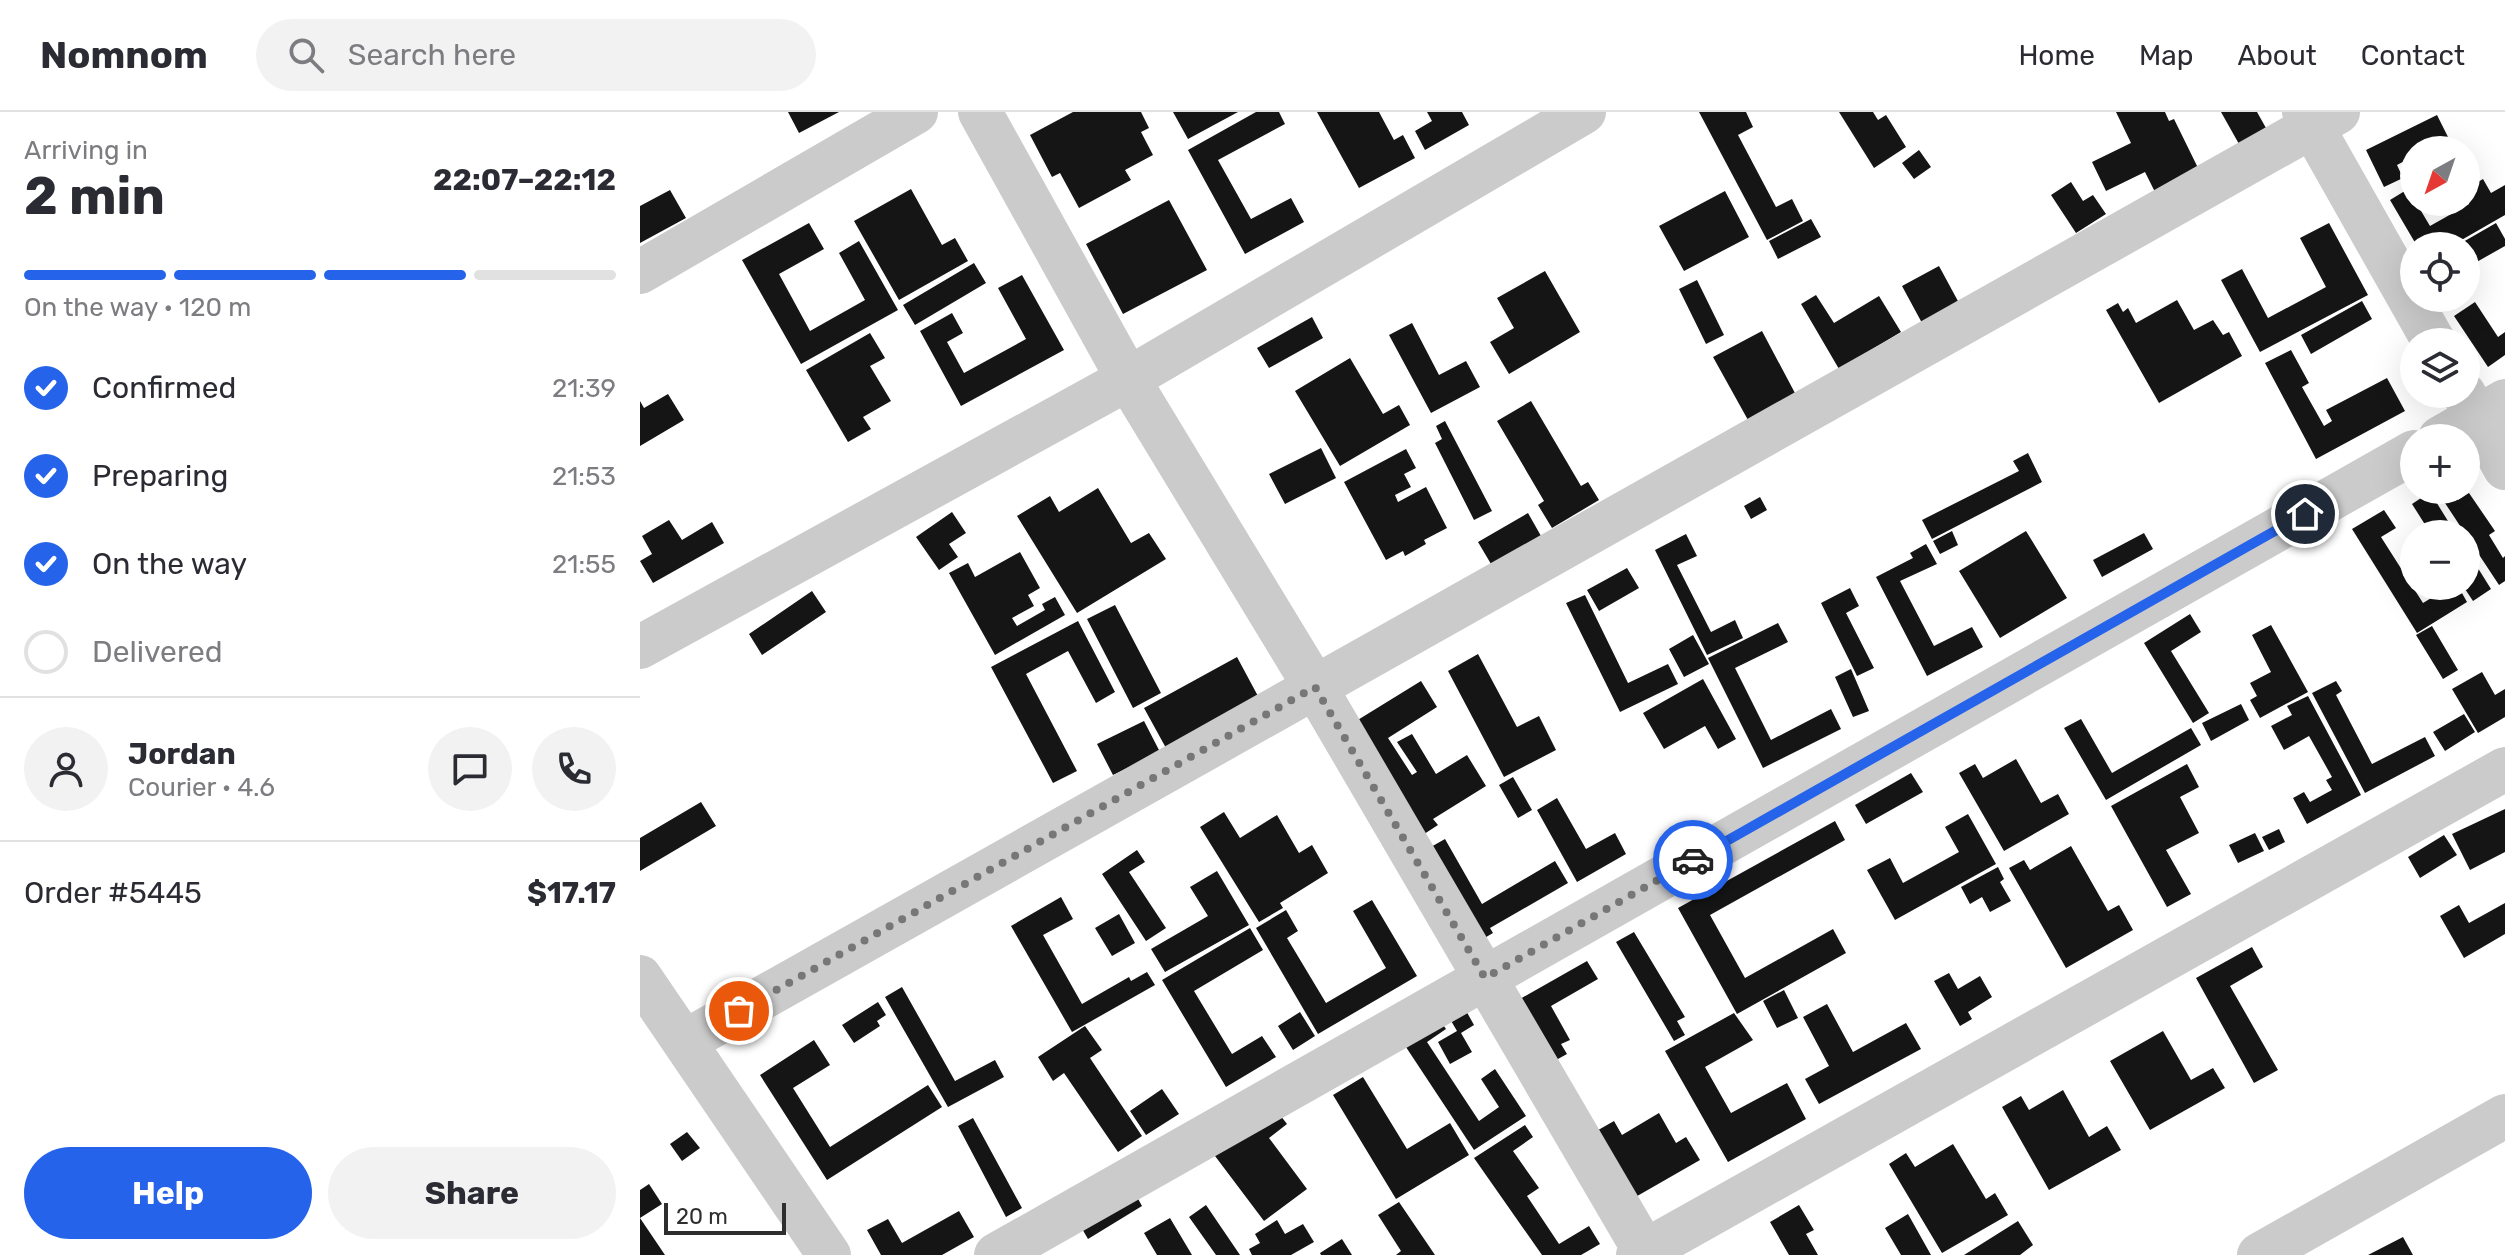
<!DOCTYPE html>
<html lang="en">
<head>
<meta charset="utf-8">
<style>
	body { margin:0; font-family:Rubik,sans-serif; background:#f2f2f3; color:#2b2b33; height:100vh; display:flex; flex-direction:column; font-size:30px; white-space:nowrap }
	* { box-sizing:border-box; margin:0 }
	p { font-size:26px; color:#7c7c81 }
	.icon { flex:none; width:44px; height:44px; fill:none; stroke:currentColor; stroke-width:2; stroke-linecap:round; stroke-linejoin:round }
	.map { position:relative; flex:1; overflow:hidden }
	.drawer { display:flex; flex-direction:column; background:#fff; width:640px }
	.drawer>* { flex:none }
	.needle { width:52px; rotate:220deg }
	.controls { position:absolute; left:1760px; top:24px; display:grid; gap:16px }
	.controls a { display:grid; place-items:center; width:80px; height:80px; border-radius:50%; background:#fff; box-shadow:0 8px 32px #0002; font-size:40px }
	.scale { position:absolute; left:24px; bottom:20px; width:122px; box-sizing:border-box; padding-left:8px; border:4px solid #2e2e2e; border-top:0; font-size:22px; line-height:28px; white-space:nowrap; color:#2e2e2e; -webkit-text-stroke:6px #fff; paint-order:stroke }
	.pin { position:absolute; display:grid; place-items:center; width:68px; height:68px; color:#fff; margin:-34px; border:4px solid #fff; border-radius:50%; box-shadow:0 2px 8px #0007 }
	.courier { position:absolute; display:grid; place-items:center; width:80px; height:80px; margin:-40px; border:6px solid #2563eb; border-radius:50%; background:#fff; color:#222; box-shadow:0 2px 10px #0007 }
	.head em { font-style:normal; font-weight:700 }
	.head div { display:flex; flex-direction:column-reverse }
	.head { display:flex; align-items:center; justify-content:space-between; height:136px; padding:0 24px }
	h1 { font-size:52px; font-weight:700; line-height:60px }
	.bar { display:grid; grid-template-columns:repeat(4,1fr); gap:12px 8px; align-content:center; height:96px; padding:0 24px }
	.bar i { height:10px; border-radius:6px; background:#e1e1e2 }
	.bar .current { background:#2563eb }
	.bar p { grid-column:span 4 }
	.line { display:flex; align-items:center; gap:20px; padding:0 24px; border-top:2px solid #e1e1e2 }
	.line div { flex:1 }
	.round { display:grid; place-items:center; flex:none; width:84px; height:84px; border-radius:42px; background:#f2f2f3 }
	ol { padding:0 24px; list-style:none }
	li { display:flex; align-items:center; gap:24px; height:88px }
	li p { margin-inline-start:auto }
	li .icon { padding:8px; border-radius:50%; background:#2563eb; color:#fff; stroke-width:4 }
	li:last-child { color:#7c7c81 }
	li i { width:44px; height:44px; border:4px solid #e1e1e2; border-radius:50% }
	.cta { display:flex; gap:16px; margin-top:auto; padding:16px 24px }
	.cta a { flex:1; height:92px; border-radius:48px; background:#2563eb; color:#fff; font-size:32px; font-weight:700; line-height:92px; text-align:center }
	.cta a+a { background:#f2f2f3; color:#2b2b33 }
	header { display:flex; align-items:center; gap:48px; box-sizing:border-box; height:112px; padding:0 40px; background:#fff; border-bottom:2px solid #e1e1e2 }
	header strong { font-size:38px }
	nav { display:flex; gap:44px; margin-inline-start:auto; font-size:28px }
	.search { width:560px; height:72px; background:#f2f2f3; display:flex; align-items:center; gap:20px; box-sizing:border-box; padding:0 28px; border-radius:44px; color:#7c7c81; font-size:30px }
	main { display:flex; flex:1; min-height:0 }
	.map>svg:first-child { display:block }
	.building { fill:#151515 }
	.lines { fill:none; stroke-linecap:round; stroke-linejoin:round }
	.minor { stroke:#cbcbcb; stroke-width:44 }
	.done { stroke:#777; stroke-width:8; stroke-dasharray:0 14.4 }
	.route { stroke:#2563eb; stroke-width:10 }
</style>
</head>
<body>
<header>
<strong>Nomnom</strong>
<div class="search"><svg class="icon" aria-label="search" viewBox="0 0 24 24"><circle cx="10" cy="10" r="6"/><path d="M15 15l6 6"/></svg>Search here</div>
<nav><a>Home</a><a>Map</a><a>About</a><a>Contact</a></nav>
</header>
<main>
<section class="drawer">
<div class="head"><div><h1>2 min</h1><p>Arriving in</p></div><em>22:07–22:12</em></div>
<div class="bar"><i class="current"></i><i class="current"></i><i class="current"></i><i></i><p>On the way · 120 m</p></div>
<ol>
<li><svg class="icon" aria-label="check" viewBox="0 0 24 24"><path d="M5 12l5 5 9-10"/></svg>Confirmed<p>21:39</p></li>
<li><svg class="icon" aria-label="check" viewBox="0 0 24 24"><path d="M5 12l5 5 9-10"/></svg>Preparing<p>21:53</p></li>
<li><svg class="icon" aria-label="check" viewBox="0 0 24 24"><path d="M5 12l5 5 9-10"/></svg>On the way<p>21:55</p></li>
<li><i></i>Delivered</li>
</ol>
<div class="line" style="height:144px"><a class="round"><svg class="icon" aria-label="person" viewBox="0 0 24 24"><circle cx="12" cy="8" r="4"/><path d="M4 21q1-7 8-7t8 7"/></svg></a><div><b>Jordan</b><p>Courier · 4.6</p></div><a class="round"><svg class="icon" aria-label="chat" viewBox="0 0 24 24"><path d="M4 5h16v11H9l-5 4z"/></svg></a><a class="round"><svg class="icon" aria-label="phone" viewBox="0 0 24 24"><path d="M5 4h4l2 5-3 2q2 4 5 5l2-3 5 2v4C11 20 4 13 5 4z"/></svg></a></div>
<div class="line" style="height:104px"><div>Order #5445</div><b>$17.17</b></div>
<div class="cta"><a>Help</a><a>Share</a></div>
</section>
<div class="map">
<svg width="1865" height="1143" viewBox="0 0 1865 1143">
	<rect width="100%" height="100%" fill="#fff"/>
	<!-- building -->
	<path class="building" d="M148 0H199L159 21Z
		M433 0H501L509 16 501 20 513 43 485 58 491 68 439 96 420 61 412 65 390 23Z
		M533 0H598L548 27Z
		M616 0H639L645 12 578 48 611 107 651 86 664 110 605 142 548 38Z
		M677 0H739L754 28 763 23 775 46 719 76Z
		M787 0H822L829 13 785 38 775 19 792 9Z
		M1059 0H1106L1113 15 1098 23 1136 95 1152 87 1163 109 1127 128Z
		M1199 0H1233L1238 8 1246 3 1266 35 1234 56Z
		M1476 0H1525L1529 9 1534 7 1559 58 1515 80 1505 60 1466 79 1452 50 1491 31Z
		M1581 0H1617L1626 16 1599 32Z
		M1797 3 1809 27 1787 38H1774V44L1757 53 1763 66 1744 75 1726 38Z
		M1279 38 1291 55 1274 67 1262 51Z
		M1843 67 1851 81 1865 73V103L1811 134H1777L1750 88 1768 77 1790 114 1829 92 1826 77Z
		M1431 70 1443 89 1453 83 1466 102 1436 121 1411 83Z
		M271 77 302 133 315 126 328 149 259 188 214 109Z
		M30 78 46 106 0 131V94Z
		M1085 79 1109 125 1044 159 1019 114Z
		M529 88 567 158 483 202 446 132Z
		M1171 107 1181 125 1138 147 1129 129Z
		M169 111 184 137 139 162 170 219 225 188 199 141 219 129 258 198 161 252 102 148Z
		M1689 111 1728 183 1620 240 1581 168 1602 157 1628 206 1686 175 1660 126Z
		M1856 111 1865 127V134L1826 156V134H1816Z
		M334 151 346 171 275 213 263 193Z
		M1299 154 1319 191 1282 211 1262 174Z
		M905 159 940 220 869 262 850 230 874 216 857 186Z
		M382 163 424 238 321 294 280 219 312 201 323 221 307 230 324 261 386 227 358 176Z
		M1057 168 1084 223 1066 232 1039 177Z
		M1176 183 1194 211 1239 184 1261 220 1199 257 1161 192Z
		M1537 188 1554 218 1573 208 1583 223 1589 220 1602 244 1519 291 1466 198 1478 191 1483 200 1488 196 1496 211Z
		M1722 189 1732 207 1671 242 1661 223Z
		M1835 190 1858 225 1865 220V243L1848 255 1814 204Z
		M672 205 683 226 629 256 617 236Z
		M772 211 799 263 826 249 840 275 791 301 749 223Z
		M1122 219 1156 283 1108 308 1073 245Z
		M230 221 245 246 230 254 251 289 223 305 231 317 208 330 166 258Z
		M1651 238 1669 271 1662 275 1684 314 1692 309 1686 298 1747 266 1765 299 1676 347 1625 251Z
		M710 246 743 302 759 293 770 313 700 354 655 279Z
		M28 282 44 308 0 334V289L4 296Z
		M891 289 941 374 948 370 959 388 912 416 898 393 904 389 857 309Z
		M805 309 852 399 834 408 795 331 802 327 796 314Z
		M681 336 696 366 645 392 629 362Z
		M766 337 776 356 764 362 771 375 755 383 758 390 786 375 807 416 784 428 786 432 765 444 763 439 746 448 704 370Z
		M1388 341 1402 370 1292 427 1282 408 1379 359 1373 349Z
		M458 376 491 431 509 421 526 447 437 501 377 404 410 384 419 400Z
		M1790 380 1816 422H1791L1772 392Z
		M1829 381 1855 419 1849 423 1863 446 1865 444V469L1859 473 1803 388 1813 382 1818 388Z
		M1120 385 1127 398 1111 407 1104 394Z
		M1744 398 1756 416 1741 425 1783 491 1811 474H1818L1827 490 1777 521 1712 417Z
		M312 400 326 421 309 432 318 445 299 458 276 425Z
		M888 401 901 424 851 452 838 430Z
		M29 408 42 428 72 410 84 431 13 471 0 449 12 442 2 424Z
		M1312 419 1318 433 1300 442 1293 429Z
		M1386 419 1427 486 1360 526 1319 459Z
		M1504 421 1513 437 1462 465 1453 448Z
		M1046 422 1057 444 1037 453 1071 520 1095 508 1103 526 1067 543 1015 438Z
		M1286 432 1297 452 1260 469 1294 534 1332 515 1343 535 1287 564 1236 465 1273 446 1270 441Z
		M1826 437 1851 477 1833 489 1823 474H1826Z
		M380 440 400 476 388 483 394 494 372 506 377 514 405 498 402 492 415 485 425 503 355 543 309 461 328 451 335 465Z
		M987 456 999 476 959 499 947 478Z
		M1210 476 1219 494 1206 501 1234 556 1217 564 1181 491Z
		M172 479 186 500 122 543 109 522Z
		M945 483 988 571 1028 552 1038 572 980 600 926 491Z
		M475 493 521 581 493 596 447 507Z
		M1550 502 1561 520 1531 539 1569 601 1553 611 1504 531Z
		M438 509 475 580 456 591 428 539 386 562 437 659 413 671 351 555Z
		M1138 511 1148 530 1095 556 1131 628 1191 597 1201 617 1123 656 1068 546Z
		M1631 513 1668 580 1620 606 1610 588 1617 584 1610 571 1631 560 1612 523Z
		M1792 514 1818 558 1803 567 1776 523Z
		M1053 523 1069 552 1044 565 1029 537Z
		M838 542 877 615 899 604 916 638 864 665 808 559Z
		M597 545 619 586 526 636 504 596Z
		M1211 557 1229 599 1213 605 1195 565Z
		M1842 560 1855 583 1865 577V605L1838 621 1812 577Z
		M1063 567 1096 627 1078 637 1065 614 1024 637 1003 601Z
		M781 569 797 595 748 626 772 663 777 660 757 630 772 622 796 662 827 643 846 674 793 707 798 713 778 726 708 614Z
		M1696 569 1702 579 1696 583 1732 652 1785 625 1795 644 1725 681 1672 581Z
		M1668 584 1721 683 1667 712 1653 686 1664 680 1670 690 1692 678 1686 668 1692 665 1669 624 1644 638 1631 614 1652 603 1647 594Z
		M1601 592 1609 608 1571 629 1562 611Z
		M1824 602 1835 620 1805 639 1793 620Z
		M1441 607 1472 661 1551 616 1561 633 1466 688 1424 616Z
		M504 609 520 640 473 663 457 632Z
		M1376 647 1401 691 1418 682 1429 702 1364 739 1319 661 1335 652 1343 666Z
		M1547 652 1559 675 1540 685 1559 721 1526 738 1551 782 1527 795 1471 694Z
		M1271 661 1283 680 1226 712 1215 693Z
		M873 665 892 698 878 706 859 673Z
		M917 686 946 737 975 721 986 742 937 770 897 698Z
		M61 690 76 714 0 759V726Z
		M1865 697V740L1830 758 1812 722Z
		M584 700 600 726 637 703 659 741 672 733 688 761 640 791 643 796 619 810 560 715Z
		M1328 702 1356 752 1255 808 1227 758 1250 746 1263 771 1319 740 1305 715Z
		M1195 709 1205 728 1070 803 1105 866 1193 817 1206 841 1097 902 1038 796Z
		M1639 717 1645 730 1629 738 1622 725Z
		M1615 721 1624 739 1598 751 1589 733Z
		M1804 723 1817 743 1780 766 1768 745Z
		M805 727 842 792 915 749 928 771 850 816 853 821 836 831 782 740Z
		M1431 734 1468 799 1479 793 1493 818 1426 856 1369 756 1384 748 1390 758Z
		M497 738 505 750 489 760 526 816 506 829 462 762Z
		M1358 755 1364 767 1360 770 1371 789 1350 800 1342 785 1330 792 1321 775Z
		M577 759 609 813 525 860 511 837 568 804 550 775Z
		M421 785 433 807 403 823 442 892 489 865 491 869 507 860 515 873 432 920 371 814Z
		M732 788 777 864 678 922 616 816 646 798 658 819 647 826 686 891 746 856 713 799Z
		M1865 791V822L1824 846 1800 804 1819 793 1829 811Z
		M479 802 495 831 472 844 455 816Z
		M610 816 623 838 554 879 592 942 622 924 636 945 586 975 522 868Z
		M994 820 1045 905 1037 909 1045 923 1034 929 976 830Z
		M1612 835 1623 855 1590 874 1638 958 1614 971 1556 866Z
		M947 849 958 867 911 894 930 928 921 932 927 942 907 953 871 892Z
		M1309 861 1318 877 1340 864 1352 885 1328 900 1332 907 1320 914 1294 869Z
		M262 875 315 969 355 948 364 965 308 995 245 885Z
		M1144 878 1158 906 1137 916 1123 889Z
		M819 886 834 913 821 921 832 940 810 952 798 930 817 919 803 895Z
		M238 890 246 903 237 909 240 914 214 931 202 913Z
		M1187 892 1213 940 1266 911 1281 937 1179 992 1165 967 1189 954 1163 905Z
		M794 899 806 917 787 930 839 1009 859 995 841 967 855 957 886 1004 834 1038 758 923Z
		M660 900 675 924 653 938 638 914Z
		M1094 901 1113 928 1065 955 1091 1001 1147 971 1166 1007 1088 1050 1025 939Z
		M445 914 462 938 450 946 502 1024 478 1040 424 961 413 969 398 945Z
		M1523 919 1551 968 1573 956 1585 976 1510 1018 1470 949Z
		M174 928 190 953 153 976 190 1035 288 973 302 995 187 1068 120 963Z
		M723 965 767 1037 810 1011 829 1043 756 1087 693 983Z
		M522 977 539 1002 506 1023 490 999Z
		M1423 978 1449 1025 1467 1014 1481 1038 1409 1078 1362 995 1381 984 1389 998Z
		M633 994 647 1012 629 1026 667 1077 624 1109 572 1040Z
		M1019 1001 1036 1031 1046 1025 1060 1048 992 1087 953 1021 974 1009 982 1023Z
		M333 1006 382 1096 366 1105 318 1014Z
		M885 1013 893 1025 873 1039 899 1076 887 1084 919 1132 949 1114 960 1132 941 1143H902L834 1046Z
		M47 1020 60 1036 42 1049 30 1032Z
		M1313 1032 1346 1087 1355 1081 1368 1103 1302 1141 1249 1052 1266 1041 1275 1055Z
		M9 1072 22 1092 0 1106 25 1143H0V1078Z
		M491 1074 502 1094 448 1127 437 1108Z
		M759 1090 795 1143H756L761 1139 738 1103Z
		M566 1093 600 1143H576L549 1105Z
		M1159 1093 1174 1118 1166 1122 1178 1143H1149L1130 1110Z
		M319 1099 334 1125 302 1143H241L227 1118 248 1107 262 1131Z
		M1268 1102 1291 1143H1261L1245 1116Z
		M530 1106 552 1143H517L504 1121Z
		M637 1108 645 1122 663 1112 674 1130 651 1143H612L609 1137 620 1131 615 1122Z
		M1378 1109 1393 1133 1380 1143H1324Z
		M1763 1125 1773 1143H1728Z
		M702 1127 712 1143H681L680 1141Z"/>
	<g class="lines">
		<!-- minor -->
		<path class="minor" d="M340 0 488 267 675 575 1007 1143
			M1664 0 1794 230
			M0 160 276 0
			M1824 282 1865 356
			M1800 326 1865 289
			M0 535 488 267 944 0
			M0 865 189 1143
			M44 930 1698 0
			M356 1143 1774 340
			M998 1143 1865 657
			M1619 1143 1865 1004"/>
	</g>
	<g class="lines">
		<!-- done -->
		<path class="done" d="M99 899 675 575 845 866 1053 748"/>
		<!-- route -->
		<path class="route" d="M1053 748 1665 402"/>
	</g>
</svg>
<div class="controls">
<a><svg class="needle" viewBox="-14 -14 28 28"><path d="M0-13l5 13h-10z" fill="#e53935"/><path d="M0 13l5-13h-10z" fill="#7c7c81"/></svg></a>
<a><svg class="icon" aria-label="locate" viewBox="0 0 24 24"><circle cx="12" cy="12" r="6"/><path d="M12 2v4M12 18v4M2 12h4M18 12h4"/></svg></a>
<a><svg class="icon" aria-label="layers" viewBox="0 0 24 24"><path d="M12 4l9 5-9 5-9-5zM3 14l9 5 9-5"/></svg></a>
<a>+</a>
<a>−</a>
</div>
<div class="scale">20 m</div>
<div class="pin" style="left:99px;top:899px;background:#ea580c"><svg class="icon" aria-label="bag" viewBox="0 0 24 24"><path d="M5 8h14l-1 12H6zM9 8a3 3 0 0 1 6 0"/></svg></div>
<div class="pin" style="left:1665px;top:402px;background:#1f2937"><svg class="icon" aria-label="home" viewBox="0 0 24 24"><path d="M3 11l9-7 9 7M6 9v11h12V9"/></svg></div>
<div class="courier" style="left:1053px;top:748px"><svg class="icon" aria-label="car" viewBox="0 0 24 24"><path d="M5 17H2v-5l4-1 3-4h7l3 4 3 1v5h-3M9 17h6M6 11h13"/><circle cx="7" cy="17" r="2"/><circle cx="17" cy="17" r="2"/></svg></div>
</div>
</main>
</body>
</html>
